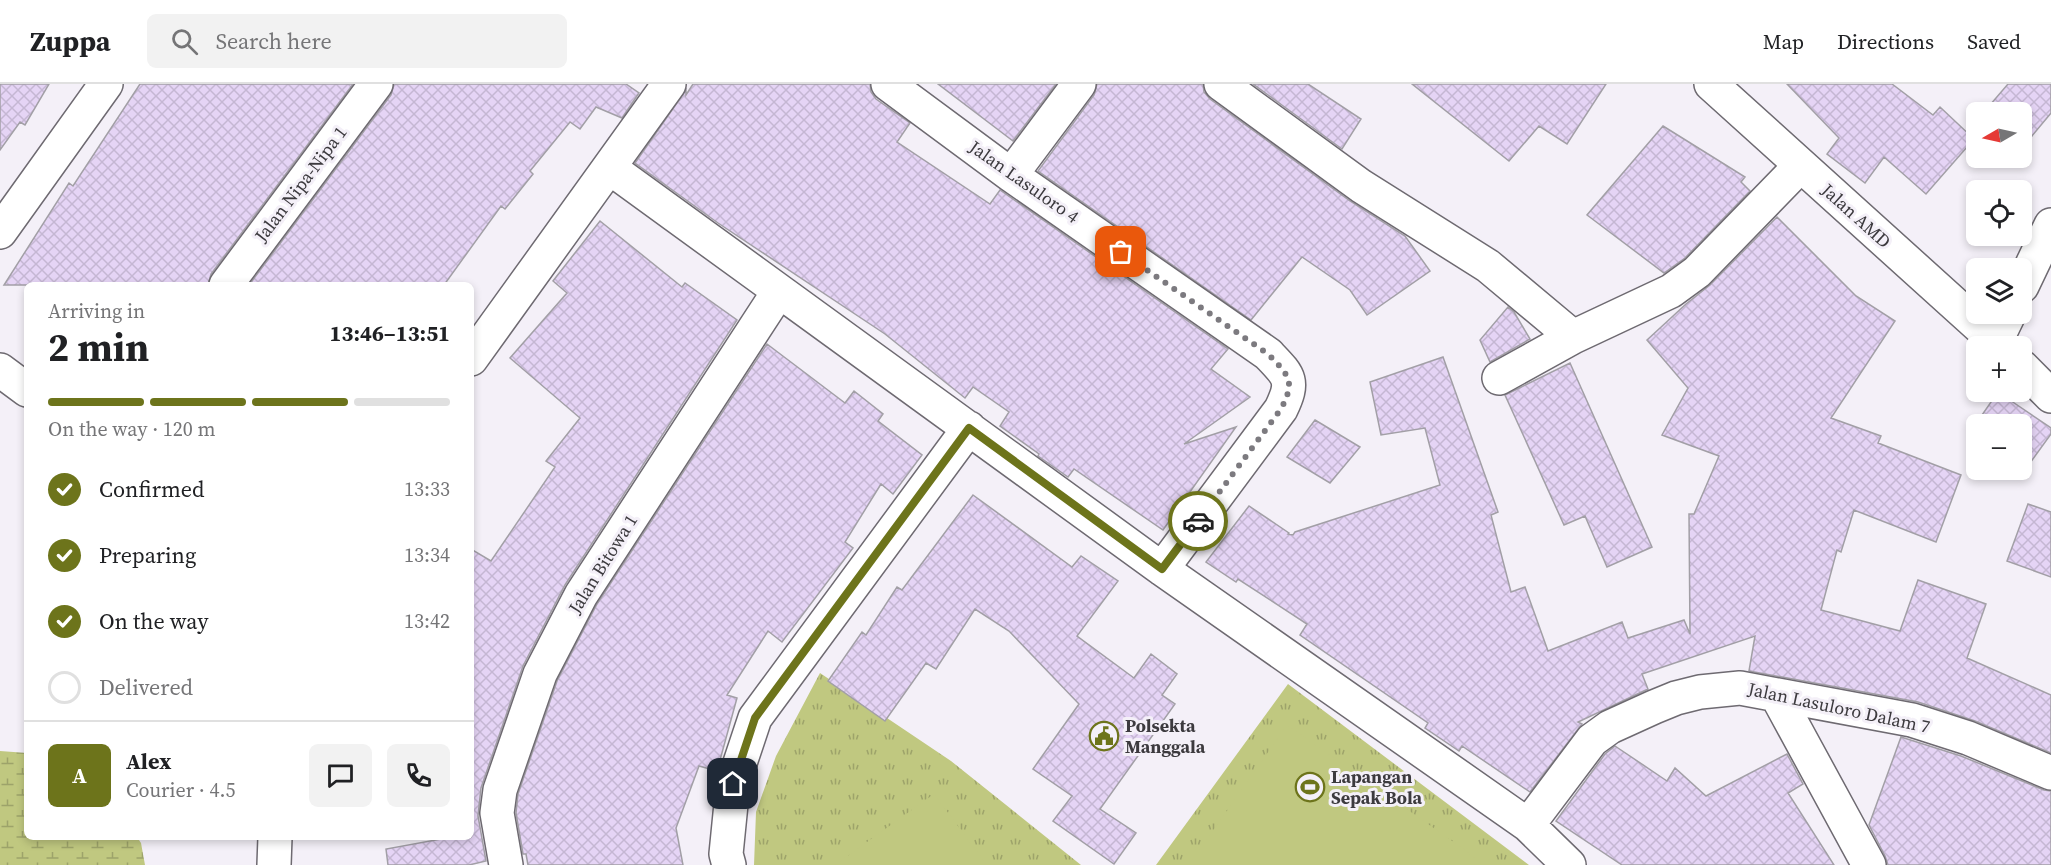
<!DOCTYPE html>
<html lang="en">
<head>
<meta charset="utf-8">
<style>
	body { margin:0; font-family:"Source Serif 4",serif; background:#f2f2f2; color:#202124; height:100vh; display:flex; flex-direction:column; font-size:22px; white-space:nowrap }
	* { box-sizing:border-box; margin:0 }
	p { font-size:20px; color:#757577 }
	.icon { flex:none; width:33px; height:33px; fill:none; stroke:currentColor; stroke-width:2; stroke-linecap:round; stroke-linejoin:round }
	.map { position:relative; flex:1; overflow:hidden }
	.panel { position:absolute; left:24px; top:198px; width:450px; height:558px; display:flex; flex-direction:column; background:#fff; border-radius:9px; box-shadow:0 3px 9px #0003 }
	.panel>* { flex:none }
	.needle { width:39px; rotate:261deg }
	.tools { position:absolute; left:1966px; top:18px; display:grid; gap:12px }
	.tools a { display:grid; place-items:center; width:66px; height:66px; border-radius:9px; background:#fff; box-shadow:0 3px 9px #0003; font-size:30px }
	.pin { position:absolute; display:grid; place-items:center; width:51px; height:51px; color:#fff; margin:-26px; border-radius:12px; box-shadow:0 3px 9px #0006 }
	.courier { position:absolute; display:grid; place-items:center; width:60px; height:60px; margin:-30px; border:4px solid #6d741b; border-radius:50%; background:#fff; color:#222; box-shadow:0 2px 8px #0007 }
	.head em { font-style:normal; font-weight:700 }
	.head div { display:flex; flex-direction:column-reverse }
	.head { display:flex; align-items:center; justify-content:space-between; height:102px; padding:0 24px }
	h1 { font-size:39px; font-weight:700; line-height:45px }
	.bar { display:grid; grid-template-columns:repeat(4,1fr); gap:9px 6px; align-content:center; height:72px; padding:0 24px }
	.bar i { height:8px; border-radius:4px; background:#e0e0e0 }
	.bar .on { background:#6d741b }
	.bar p { grid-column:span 4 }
	.line { display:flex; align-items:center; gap:15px; padding:0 24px; border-top:2px solid #e0e0e0 }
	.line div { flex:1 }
	.round { display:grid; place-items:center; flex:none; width:63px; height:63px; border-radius:9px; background:#f2f2f2 }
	ol { padding:0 24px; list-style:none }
	li { display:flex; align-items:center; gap:18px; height:66px }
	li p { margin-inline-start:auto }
	li .icon { padding:6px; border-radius:50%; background:#6d741b; color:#fff; stroke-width:4 }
	li:last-child { color:#757577 }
	li i { width:33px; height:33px; border:3px solid #e0e0e0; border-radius:50% }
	header { display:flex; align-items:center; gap:36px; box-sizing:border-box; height:84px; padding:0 30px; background:#fff; border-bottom:2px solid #e0e0e0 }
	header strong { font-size:28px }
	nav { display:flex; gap:33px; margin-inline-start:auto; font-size:21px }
	.search { width:420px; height:54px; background:#f2f2f2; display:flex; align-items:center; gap:15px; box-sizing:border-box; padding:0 21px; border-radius:9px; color:#757577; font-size:22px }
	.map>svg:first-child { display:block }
	.grass { fill:url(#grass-tufts) }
	.wetland { fill:url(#wetland-marsh) }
	.garden { fill:#c0c880 }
	.building { fill:url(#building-cross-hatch); stroke:#a29fa6; stroke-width:1.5 }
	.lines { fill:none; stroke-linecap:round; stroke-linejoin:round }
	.minor-casing { stroke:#6e6a71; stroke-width:36 }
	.tertiary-casing { stroke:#6e6a71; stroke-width:36 }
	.minor { stroke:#fff; stroke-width:33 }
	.tertiary { stroke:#fff; stroke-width:33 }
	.done { stroke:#7c7a7f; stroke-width:6; stroke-dasharray:0 10.8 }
	.route { stroke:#6d741b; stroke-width:8 }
	.labels { text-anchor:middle; stroke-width:6; stroke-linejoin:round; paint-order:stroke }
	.street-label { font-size:18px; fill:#3c3a3e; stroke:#f4f0f8 }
	.poi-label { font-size:18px; font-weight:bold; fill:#3c3a3e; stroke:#f4f0f8; text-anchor:start }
</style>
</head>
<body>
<header>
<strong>Zuppa</strong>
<div class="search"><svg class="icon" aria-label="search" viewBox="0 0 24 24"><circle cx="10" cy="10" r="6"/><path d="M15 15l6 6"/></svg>Search here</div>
<nav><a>Map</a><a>Directions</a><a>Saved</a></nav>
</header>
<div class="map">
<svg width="2051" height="781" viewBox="0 0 2051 781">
	<defs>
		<pattern id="grass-tufts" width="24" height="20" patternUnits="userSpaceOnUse" patternTransform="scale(1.5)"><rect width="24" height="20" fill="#c0c880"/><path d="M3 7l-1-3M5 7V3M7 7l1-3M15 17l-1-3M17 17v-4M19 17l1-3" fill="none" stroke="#9da36a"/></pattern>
		<pattern id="wetland-marsh" width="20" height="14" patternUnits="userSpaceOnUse" patternTransform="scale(1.5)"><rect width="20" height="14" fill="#c0c880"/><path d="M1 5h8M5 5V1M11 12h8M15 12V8" fill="none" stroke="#9da36a"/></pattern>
		<pattern id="building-cross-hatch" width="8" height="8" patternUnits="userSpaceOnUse" patternTransform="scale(1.5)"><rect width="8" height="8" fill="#e5d4f5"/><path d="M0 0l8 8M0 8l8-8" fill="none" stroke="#c5b7d3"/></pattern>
	</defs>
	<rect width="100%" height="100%" fill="#f4f0f8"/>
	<!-- grass -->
	<path class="grass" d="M820 589 951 677 1081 781H754L756 728 776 672Z
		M1288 600 1529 781H1156Z"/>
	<!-- wetland -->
	<path class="wetland" d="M0 667 27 669V753H137L141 759 145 781H0Z"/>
	<!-- garden -->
	<path class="garden" d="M1287 641 1465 766 1483 781H1189Z
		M934 710 987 781H835Z"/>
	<!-- building -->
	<path class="building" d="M0 0H49L25 41 20 38 0 66Z
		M140 0H353L211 190 208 201H4L69 99 73 102Z
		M394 0H626L639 9 622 34 596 23 580 45 570 38 530 87 533 90 505 125 501 122 444 201H249L391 11Z
		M693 0H870L871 8 876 15 910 39 897 58 990 120 1000 106 1228 265 1211 285 1250 313 1184 360 1236 343 1163 446 1074 385 1068 393 1038 372 1039 370 1000 342 1009 328 973 303 965 314 885 250 718 139 635 79 686 6V11Z
		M938 0H1056L1013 57Z
		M1097 0H1203L1204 8 1210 15 1350 117 1405 152 1430 187 1367 231 1350 206 1302 173 1251 236 1038 87 1094 11Z
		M1253 0H1308L1361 35 1342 65Z
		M1412 0H1606L1567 60 1539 42 1509 77Z
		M1787 0H1892L1933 31 1940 23 1974 55 1926 110 1884 73 1865 99 1827 70 1839 54Z
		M2008 0H2051V29L2022 64V28H1984Z
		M1663 42 1745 93 1741 98 1750 107 1685 174 1664 189 1587 131Z
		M1777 133 1856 212 1895 237 1831 334 1881 352 1878 359 1961 391 1936 458 1854 426 1841 468 1837 466 1821 526 1900 547 1918 496 1986 520 1967 574 2051 611V669L1975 637 1918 618 1749 587 1755 552 1642 590 1648 605 1578 638 1582 640 1530 708 1462 662 1459 667 1425 644 1428 639 1300 551 1307 540 1238 495 1236 498 1206 478 1249 422 1289 449 1288 450 1293 451 1295 448 1440 401 1425 344 1381 351 1370 298 1443 273 1498 428 1491 431 1511 508 1525 503 1548 567 1622 538 1628 554 1684 536 1690 550 1689 430H1694L1719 372 1662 351 1688 304 1647 256 1686 220 1710 201Z
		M600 137 682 203 685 199 737 236 565 501 523 582 481 704 478 732 486 777 469 781H388L386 765 452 753H471V465L491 477 555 383 546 377 580 334 510 274 567 209 553 197Z
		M1508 223 1514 228 1530 255 1490 278 1480 256Z
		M767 260 845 319 854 307 883 330 878 337 922 371 893 410 881 400 845 458 853 464 782 558 768 547 727 611 737 614 717 687 699 682 676 744 683 781H528L526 770H523L516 729 518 710 557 597 597 520Z
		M1570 279 1652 463 1607 483 1585 432 1564 441 1505 311Z
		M1998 308 2051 344V350L2030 379 2022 373V340L1975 341Z
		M1315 336 1360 363 1330 399 1287 373Z
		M973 411 1072 483 1081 472 1118 497 1077 552 1134 594 1151 570 1177 590 1162 611 1175 620 1100 725 1136 749 1114 780 1053 737 1072 712 1033 685 1079 620 1009 547 975 525 936 585 926 579 885 637 828 597 862 548 866 551 897 503 902 506Z
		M2028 420 2051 428V493L2007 477Z
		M1901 653 1961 672 2044 706 2051 707V781H1888L1885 772 1869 741Z
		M1615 662 1667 697 1675 684 1706 712 1787 670 1803 700 1788 709 1834 781H1622L1556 737 1605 670Z"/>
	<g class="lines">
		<!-- minor casing -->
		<g class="minor-casing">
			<path id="minor" d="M888 0 1011 91 1268 270C1289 292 1295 296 1281 325L1162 485
				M1221 0 1361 102 1488 182 1573 253
				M610 84 1162 485 1528 741 1569 781
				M1011 91 1079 0
				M0 148 106 0
				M226 201 376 0
				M2022 202 2051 141
				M1996 257 2009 230
				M0 286 27 306
				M1499 294 1573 253 1671 207 1697 188 1800 82
				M1777 612 1869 781
				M1528 741 1592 656 1610 643 1654 623 1676 614 1700 608 1740 604 1912 636 1968 654 2051 689
				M506 781 497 729 500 706 540 590 581 511 779 207
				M729 781 726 770 733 700 755 634 969 344"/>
		</g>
		<!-- tertiary casing -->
		<g class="tertiary-casing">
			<path id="tertiary" d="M1711 0 2001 262
				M471 275 669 0
				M2022 283 2051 312
				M274 781 275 753"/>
		</g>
		<!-- minor -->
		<use href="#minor" class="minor"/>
		<!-- tertiary -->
		<use href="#tertiary" class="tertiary"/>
	</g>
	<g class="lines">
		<!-- done -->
		<path class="done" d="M1121 168 1268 270C1289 292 1296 296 1281 325L1198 437"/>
		<!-- route -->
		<path class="route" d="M733 700 755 634 969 344 1162 485 1198 437"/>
	</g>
	<!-- icons -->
	<defs>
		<g id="civic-ring" transform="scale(1.5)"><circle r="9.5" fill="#f4f0f8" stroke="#6d741b" stroke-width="1.5"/><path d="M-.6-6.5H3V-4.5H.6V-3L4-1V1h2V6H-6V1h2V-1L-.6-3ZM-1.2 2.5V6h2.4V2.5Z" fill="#6d741b"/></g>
		<g id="stadium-ring" transform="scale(1.5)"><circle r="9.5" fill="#f4f0f8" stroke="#6d741b" stroke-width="1.5"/><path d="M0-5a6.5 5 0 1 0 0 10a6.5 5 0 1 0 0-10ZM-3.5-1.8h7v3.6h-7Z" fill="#6d741b"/></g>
	</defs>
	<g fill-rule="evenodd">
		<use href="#civic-ring" x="1104" y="652"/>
		<use href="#stadium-ring" x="1310" y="703"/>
	</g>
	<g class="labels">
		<!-- street labels -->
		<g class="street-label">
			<text transform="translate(1024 98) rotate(35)" y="6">Jalan Lasuloro 4</text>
			<text transform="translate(301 100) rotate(-53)" y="6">Jalan Nipa-Nipa 1</text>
			<text transform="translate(1856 132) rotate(42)" y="6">Jalan AMD</text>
			<text transform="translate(603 480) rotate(-58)" y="6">Jalan Bitowa 1</text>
			<text transform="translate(1839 624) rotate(12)" y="6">Jalan Lasuloro Dalam 7</text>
		</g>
		<!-- poi labels -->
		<g class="poi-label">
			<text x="1125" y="648">Polsekta<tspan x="1125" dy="21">Manggala</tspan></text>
			<text x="1331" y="699">Lapangan<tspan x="1331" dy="21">Sepak Bola</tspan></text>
		</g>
	</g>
</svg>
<div class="tools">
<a><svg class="needle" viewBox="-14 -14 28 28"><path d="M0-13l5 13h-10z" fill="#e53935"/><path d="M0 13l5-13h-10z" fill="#757577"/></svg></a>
<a><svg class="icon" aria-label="locate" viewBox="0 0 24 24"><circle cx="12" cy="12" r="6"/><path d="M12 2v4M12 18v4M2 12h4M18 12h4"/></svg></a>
<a><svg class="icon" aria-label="layers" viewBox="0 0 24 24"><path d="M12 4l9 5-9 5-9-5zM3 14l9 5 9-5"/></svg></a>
<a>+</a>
<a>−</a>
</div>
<div class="pin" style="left:1121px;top:168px;background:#ea580c"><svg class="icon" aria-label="bag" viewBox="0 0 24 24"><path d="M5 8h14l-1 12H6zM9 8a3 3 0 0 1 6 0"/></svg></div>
<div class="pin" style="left:733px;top:700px;background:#1f2937"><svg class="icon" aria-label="home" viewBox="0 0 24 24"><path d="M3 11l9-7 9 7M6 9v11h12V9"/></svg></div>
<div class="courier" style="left:1198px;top:437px"><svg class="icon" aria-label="car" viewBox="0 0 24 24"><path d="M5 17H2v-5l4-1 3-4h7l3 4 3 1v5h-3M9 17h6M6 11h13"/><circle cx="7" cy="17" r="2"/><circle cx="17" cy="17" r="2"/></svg></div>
<section class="panel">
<div class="head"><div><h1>2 min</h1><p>Arriving in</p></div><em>13:46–13:51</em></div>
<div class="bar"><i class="on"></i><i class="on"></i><i class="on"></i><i></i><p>On the way · 120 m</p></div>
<ol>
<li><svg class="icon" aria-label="check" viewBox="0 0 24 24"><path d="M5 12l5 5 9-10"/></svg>Confirmed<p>13:33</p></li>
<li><svg class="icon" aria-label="check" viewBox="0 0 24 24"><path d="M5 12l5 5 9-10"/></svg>Preparing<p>13:34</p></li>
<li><svg class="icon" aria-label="check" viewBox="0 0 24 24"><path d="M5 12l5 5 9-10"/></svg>On the way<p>13:42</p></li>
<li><i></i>Delivered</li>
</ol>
<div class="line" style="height:108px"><b class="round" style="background:#6d741b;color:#fff">A</b><div><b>Alex</b><p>Courier · 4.5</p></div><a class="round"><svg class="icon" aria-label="chat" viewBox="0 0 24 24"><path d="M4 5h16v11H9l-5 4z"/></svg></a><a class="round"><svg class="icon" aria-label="phone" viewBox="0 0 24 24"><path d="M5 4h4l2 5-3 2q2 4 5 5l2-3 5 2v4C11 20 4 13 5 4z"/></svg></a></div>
</section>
</div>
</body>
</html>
